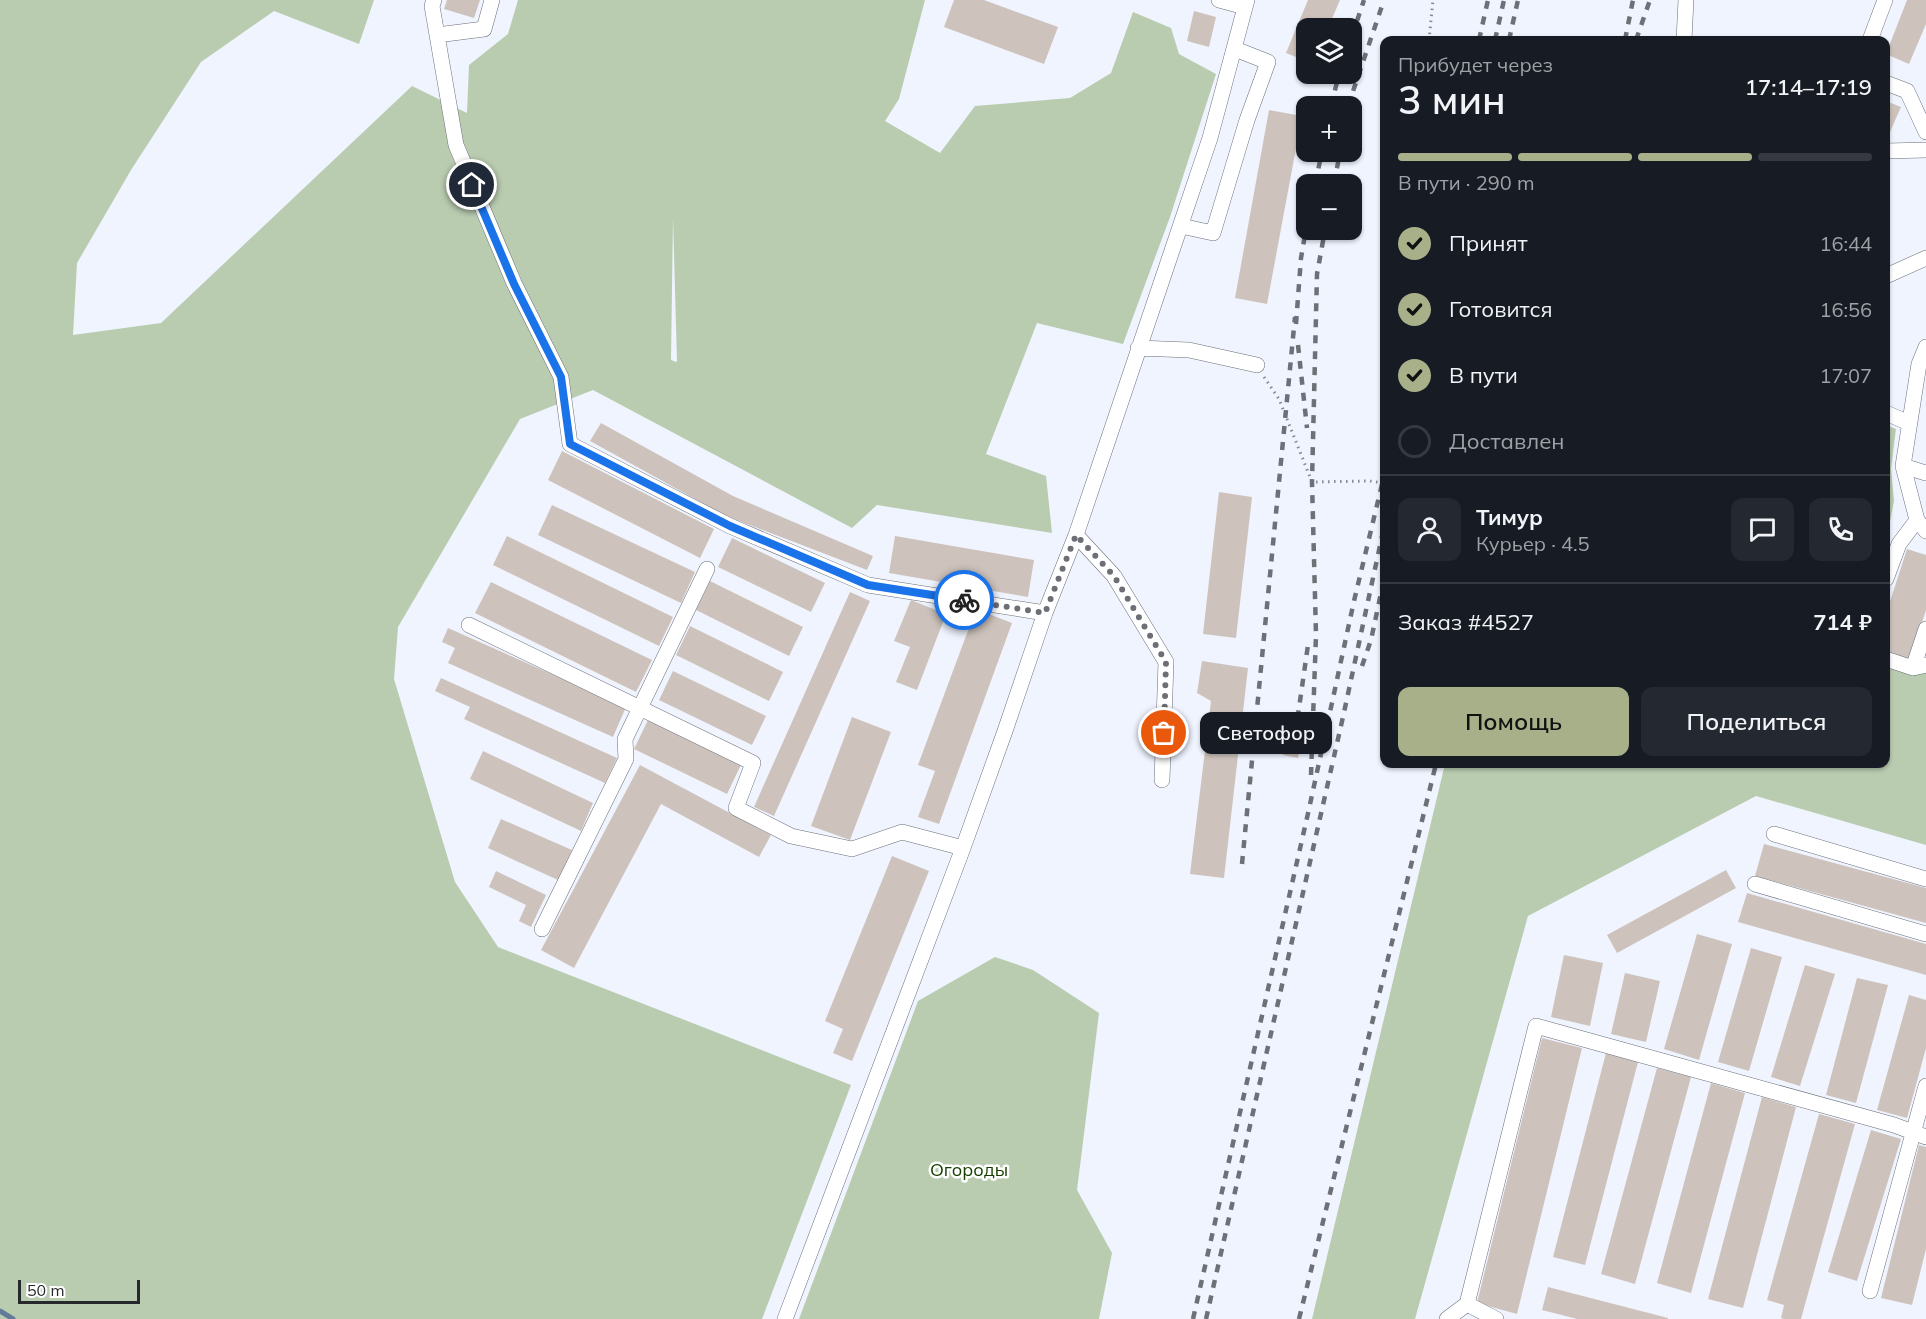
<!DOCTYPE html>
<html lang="ru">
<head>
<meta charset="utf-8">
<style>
	body { margin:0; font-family:Mulish,sans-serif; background:#242831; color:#f1f3f6; height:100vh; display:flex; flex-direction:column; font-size:22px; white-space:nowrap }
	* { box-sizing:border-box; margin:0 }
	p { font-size:20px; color:#9ea1a6 }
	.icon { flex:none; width:33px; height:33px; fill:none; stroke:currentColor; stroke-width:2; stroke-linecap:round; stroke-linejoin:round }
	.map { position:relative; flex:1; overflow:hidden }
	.sheet { position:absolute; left:1380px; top:36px; width:510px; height:732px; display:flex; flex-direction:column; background:#171b24; border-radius:12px; box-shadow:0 2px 4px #0004 }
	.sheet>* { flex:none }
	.buttons { position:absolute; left:1296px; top:18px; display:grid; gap:12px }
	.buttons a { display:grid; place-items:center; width:66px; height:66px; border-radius:12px; background:#171b24; box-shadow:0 2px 4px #0004; font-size:30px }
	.scale { position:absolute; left:18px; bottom:15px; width:122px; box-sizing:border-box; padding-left:6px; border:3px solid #26282b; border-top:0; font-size:16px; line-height:21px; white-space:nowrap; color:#26282b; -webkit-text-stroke:4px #fff; paint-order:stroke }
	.pin { position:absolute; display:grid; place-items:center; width:51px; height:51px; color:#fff; margin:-26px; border:3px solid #fff; border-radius:50%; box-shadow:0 2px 6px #0007 }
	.courier { position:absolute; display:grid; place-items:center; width:60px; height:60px; margin:-30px; border:4px solid #1a73e8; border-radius:50%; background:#fff; color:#222; box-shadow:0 2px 8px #0007 }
	.bubble { position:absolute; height:42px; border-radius:12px; background:#171b24; box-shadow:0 2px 4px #0004; font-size:20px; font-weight:600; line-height:42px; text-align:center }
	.headline em { font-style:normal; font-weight:600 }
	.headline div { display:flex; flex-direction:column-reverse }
	.headline { display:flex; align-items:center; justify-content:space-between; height:102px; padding:0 18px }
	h1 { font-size:39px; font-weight:600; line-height:45px }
	.bar { display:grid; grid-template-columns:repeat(4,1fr); gap:9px 6px; align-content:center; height:72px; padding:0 18px }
	.bar i { height:8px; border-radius:4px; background:#363941 }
	.bar .on { background:#a8b089 }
	.bar p { grid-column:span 4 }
	.line { display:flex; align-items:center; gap:15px; padding:0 18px; border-top:2px solid #363941 }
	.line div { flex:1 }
	.round { display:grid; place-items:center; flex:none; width:63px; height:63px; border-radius:12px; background:#242831 }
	ol { padding:0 18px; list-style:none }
	li { display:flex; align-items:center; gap:18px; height:66px }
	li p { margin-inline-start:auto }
	li .icon { padding:6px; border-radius:50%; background:#a8b089; color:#111; stroke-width:4 }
	li:last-child { color:#9ea1a6 }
	li i { width:33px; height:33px; border:3px solid #363941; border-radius:50% }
	.cta { display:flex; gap:12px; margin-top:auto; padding:12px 18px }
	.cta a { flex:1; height:69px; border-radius:12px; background:#a8b089; color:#111; font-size:24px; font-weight:600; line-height:69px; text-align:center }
	.cta a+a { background:#242831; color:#f1f3f6 }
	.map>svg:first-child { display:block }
	.green { fill:#b9ccb0; fill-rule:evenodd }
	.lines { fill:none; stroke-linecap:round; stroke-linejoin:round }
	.stream { stroke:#617b98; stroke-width:5 }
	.building { fill:#cec3bc }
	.minor-casing { stroke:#6a6f78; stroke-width:16 }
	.path { stroke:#85888f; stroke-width:3; stroke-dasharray:1.5 4.5; stroke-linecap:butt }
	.minor { stroke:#fff; stroke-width:15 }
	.rail { stroke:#6d7076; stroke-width:4.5; stroke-dasharray:8 8; stroke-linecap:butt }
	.done { stroke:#6c6f75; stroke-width:6; stroke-dasharray:0 10.8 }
	.route { stroke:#1a73e8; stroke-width:8 }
	.labels { text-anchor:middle; stroke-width:5; stroke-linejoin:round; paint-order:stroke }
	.park-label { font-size:18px; fill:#184000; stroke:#fff }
</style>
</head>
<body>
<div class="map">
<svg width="1926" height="1319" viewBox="0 0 1926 1319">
	<rect width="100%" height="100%" fill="#eff4ff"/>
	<!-- green -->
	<path class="green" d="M0 0H374L359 44 274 11 201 62 131 170 77 263 73 335 161 323 412 86 467 113 469 65 508 34 518 0H925L899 99 885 121 940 153 975 106 1070 98 1111 73 1133 12 1171 28 1179 54 1216 74 1170 217 1123 344 1037 323 986 454 1046 476 1052 533 877 505 852 528 593 390 520 419 398 627 394 679 455 882 498 947 851 1085 762 1319H0ZM673 218 677 361 676 362 671 360Z
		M1886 425 1896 429 1891 469 1894 501 1886 543Z
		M1886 665 1926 667V845L1756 796 1528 916 1415 1319H1312L1445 764H1886Z
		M995 957 1033 970 1099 1013 1077 1190 1112 1253 1099 1319H799L918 1001Z"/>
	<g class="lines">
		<!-- stream -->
		<path class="stream" d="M0 1311 13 1319"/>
	</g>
	<!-- building -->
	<path class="building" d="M447 0H480L474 18 444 9Z
		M954 0H984L1058 27 1044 64 944 27Z
		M1308 0H1340L1328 28H1306V61L1286 53Z
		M1907 0H1926V24L1909 64 1886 54Z
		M1194 11 1216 17 1209 47 1187 41Z
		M1886 101 1901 107 1890 132 1886 130Z
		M1269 110 1302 116 1267 304 1235 298Z
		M601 423 733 496 873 556 867 570 726 516 590 441Z
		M562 451 714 529 700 558 548 480Z
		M1219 492 1252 497 1236 638 1203 634Z
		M552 505 695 572 681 603 538 535Z
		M507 536 673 617 659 646 493 565Z
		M895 536 1034 560 1028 597 889 573Z
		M732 538 825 583 811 612 718 567Z
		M1907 549 1926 555V610L1909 663 1886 655V614Z
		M710 581 803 627 789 656 696 610Z
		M491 582 652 660 636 692 475 613Z
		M850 592 870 601 774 816 754 807Z
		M911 600 946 614 917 690 896 682 910 647 894 641Z
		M976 609 1012 623 939 824 918 817 935 771 918 765Z
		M690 626 783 672 769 701 676 655Z
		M448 628 626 707 613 737 448 663 455 648 442 642Z
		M1202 661 1248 668 1224 878 1190 874 1211 701 1197 693Z
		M673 671 766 716 752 745 659 700Z
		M441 678 617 758 605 783 464 719 470 707 435 691Z
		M852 717 891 732 850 840 811 826Z
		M648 720 741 765 727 794 634 749Z
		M1286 735 1302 737 1298 758 1283 755Z
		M483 751 593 803 581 831 470 779Z
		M640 765 771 835 759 857 661 804 574 968 541 950Z
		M501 819 572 850 558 880 488 848Z
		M1764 844 1926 888V923L1755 876Z
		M892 856 929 871 852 1061 833 1053 843 1029 825 1021Z
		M1726 870 1736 888 1617 953 1607 935Z
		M496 871 546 895 531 927 519 921 526 905 489 887Z
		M1747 893 1926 944V975L1738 922Z
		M1697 934 1732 944 1699 1060 1664 1049Z
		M1751 948 1782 957 1749 1071 1718 1062Z
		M1564 955 1603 963 1590 1026 1551 1017Z
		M1805 965 1835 974 1800 1086 1771 1077Z
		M1625 973 1660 981 1646 1042 1611 1034Z
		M1857 978 1888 985 1856 1103 1826 1095Z
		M1909 995 1926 1000V1048L1907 1118 1877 1110Z
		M1542 1038 1582 1048 1517 1314 1477 1303Z
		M1606 1053 1638 1062 1585 1265 1553 1257Z
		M1657 1068 1691 1077 1635 1284 1601 1274Z
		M1711 1083 1745 1093 1691 1293 1657 1283Z
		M1762 1097 1796 1107 1743 1308 1708 1299Z
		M1819 1114 1855 1124 1801 1319H1784L1781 1318 1784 1305 1767 1300Z
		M1871 1130 1901 1139 1857 1281 1828 1272Z
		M1919 1145 1926 1147V1249L1912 1305 1881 1298Z
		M1548 1287 1668 1318V1319H1577L1542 1310Z"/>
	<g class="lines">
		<!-- minor casing -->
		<g class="minor-casing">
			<path id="minor" d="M434 0 432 6 456 145 514 283 561 377 570 444 730 526 868 585 1045 613
				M1219 0 1245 7
				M437 35 484 29 492 0
				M1684 40 1686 0
				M1870 40 1885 0
				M1886 83 1907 91 1926 132
				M1886 151 1926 150
				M1181 226 1213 233 1247 120 1268 62 1235 49
				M1886 276 1926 258
				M1138 348 1189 350 1257 365
				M1886 413 1909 423
				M1903 466 1926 473
				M1917 520 1903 466 1919 364 1926 347
				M1076 535 1114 576 1166 662 1162 780
				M1886 579 1899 544 1917 520 1926 531
				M469 625 753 763 736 808 791 836 852 849 902 832 963 848
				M1886 659 1913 668 1926 665
				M1913 668 1926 629
				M1774 834 1926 879
				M1755 884 1926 934
				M542 929 626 759 625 739 707 569
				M1870 1291 1926 1086
				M785 1319 963 848 1005 731 1045 613 1076 535 1210 138 1247 0
				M1447 1319 1467 1304
				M1496 1319 1467 1304 1536 1026 1894 1125 1926 1137"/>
		</g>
		<!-- path -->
		<path class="path" d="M1429 40 1433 0
			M1264 377 1279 399 1312 482 1369 481 1384 483"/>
		<!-- minor -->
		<use href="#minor" class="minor"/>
		<!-- rail -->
		<path class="rail" d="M1352 36 1364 0
			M1479 40 1488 0
			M1495 40 1504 0
			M1509 40 1518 0
			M1625 40 1633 0
			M1636 40 1650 0
			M1331 106 1339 74
			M1348 106 1384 0
			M1315 184 1322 152
			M1334 184 1340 152
			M1296 324 1301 258 1306 229
			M1298 345 1307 428
			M1362 666 1371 640 1384 579
			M1293 750 1308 645
			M1311 775 1316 635 1312 482 1317 274 1325 230
			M1242 864 1295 317
			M1193 1319 1309 809 1354 601 1384 476
			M1206 1319 1343 717 1384 527
			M1299 1319 1436 764"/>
	</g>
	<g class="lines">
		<!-- done -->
		<path class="done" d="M964 600 1045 613 1076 535 1114 576 1166 662 1164 733"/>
		<!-- route -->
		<path class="route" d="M472 185 514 284 561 377 570 444 730 526 868 585 964 600"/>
	</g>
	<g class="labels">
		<!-- park labels -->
		<g class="park-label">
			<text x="969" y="1176">Огороды</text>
		</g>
	</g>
</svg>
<div class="buttons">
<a><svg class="icon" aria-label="layers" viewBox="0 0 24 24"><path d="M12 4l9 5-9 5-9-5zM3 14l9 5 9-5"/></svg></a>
<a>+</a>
<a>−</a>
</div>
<div class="scale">50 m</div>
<div class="pin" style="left:1164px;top:733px;background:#ea580c"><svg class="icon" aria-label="bag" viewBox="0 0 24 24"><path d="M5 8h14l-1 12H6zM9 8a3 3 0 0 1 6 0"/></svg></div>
<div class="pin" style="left:472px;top:185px;background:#1f2937"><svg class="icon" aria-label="home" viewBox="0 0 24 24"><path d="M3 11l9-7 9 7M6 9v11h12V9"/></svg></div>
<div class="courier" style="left:964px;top:600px"><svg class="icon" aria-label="bike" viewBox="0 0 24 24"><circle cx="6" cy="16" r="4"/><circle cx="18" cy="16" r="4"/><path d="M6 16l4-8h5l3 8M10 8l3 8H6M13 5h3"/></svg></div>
<div class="bubble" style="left:1200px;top:712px;width:132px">Светофор</div>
<section class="sheet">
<div class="headline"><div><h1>3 мин</h1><p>Прибудет через</p></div><em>17:14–17:19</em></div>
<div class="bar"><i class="on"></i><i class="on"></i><i class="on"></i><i></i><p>В пути · 290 m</p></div>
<ol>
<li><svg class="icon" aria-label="check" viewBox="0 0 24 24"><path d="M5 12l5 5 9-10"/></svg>Принят<p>16:44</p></li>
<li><svg class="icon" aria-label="check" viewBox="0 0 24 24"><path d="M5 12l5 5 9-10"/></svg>Готовится<p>16:56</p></li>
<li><svg class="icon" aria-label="check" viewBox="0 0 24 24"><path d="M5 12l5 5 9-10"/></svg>В пути<p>17:07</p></li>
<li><i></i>Доставлен</li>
</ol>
<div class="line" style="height:108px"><a class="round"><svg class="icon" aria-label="person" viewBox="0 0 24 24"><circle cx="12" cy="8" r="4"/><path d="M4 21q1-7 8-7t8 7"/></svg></a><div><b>Тимур</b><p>Курьер · 4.5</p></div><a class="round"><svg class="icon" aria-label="chat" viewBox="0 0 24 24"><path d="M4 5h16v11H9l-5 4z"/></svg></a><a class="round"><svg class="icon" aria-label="phone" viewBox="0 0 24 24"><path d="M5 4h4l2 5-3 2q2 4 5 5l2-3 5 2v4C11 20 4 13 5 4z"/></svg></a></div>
<div class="line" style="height:78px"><div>Заказ #4527</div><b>714 ₽</b></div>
<div class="cta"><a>Помощь</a><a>Поделиться</a></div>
</section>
</div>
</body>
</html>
